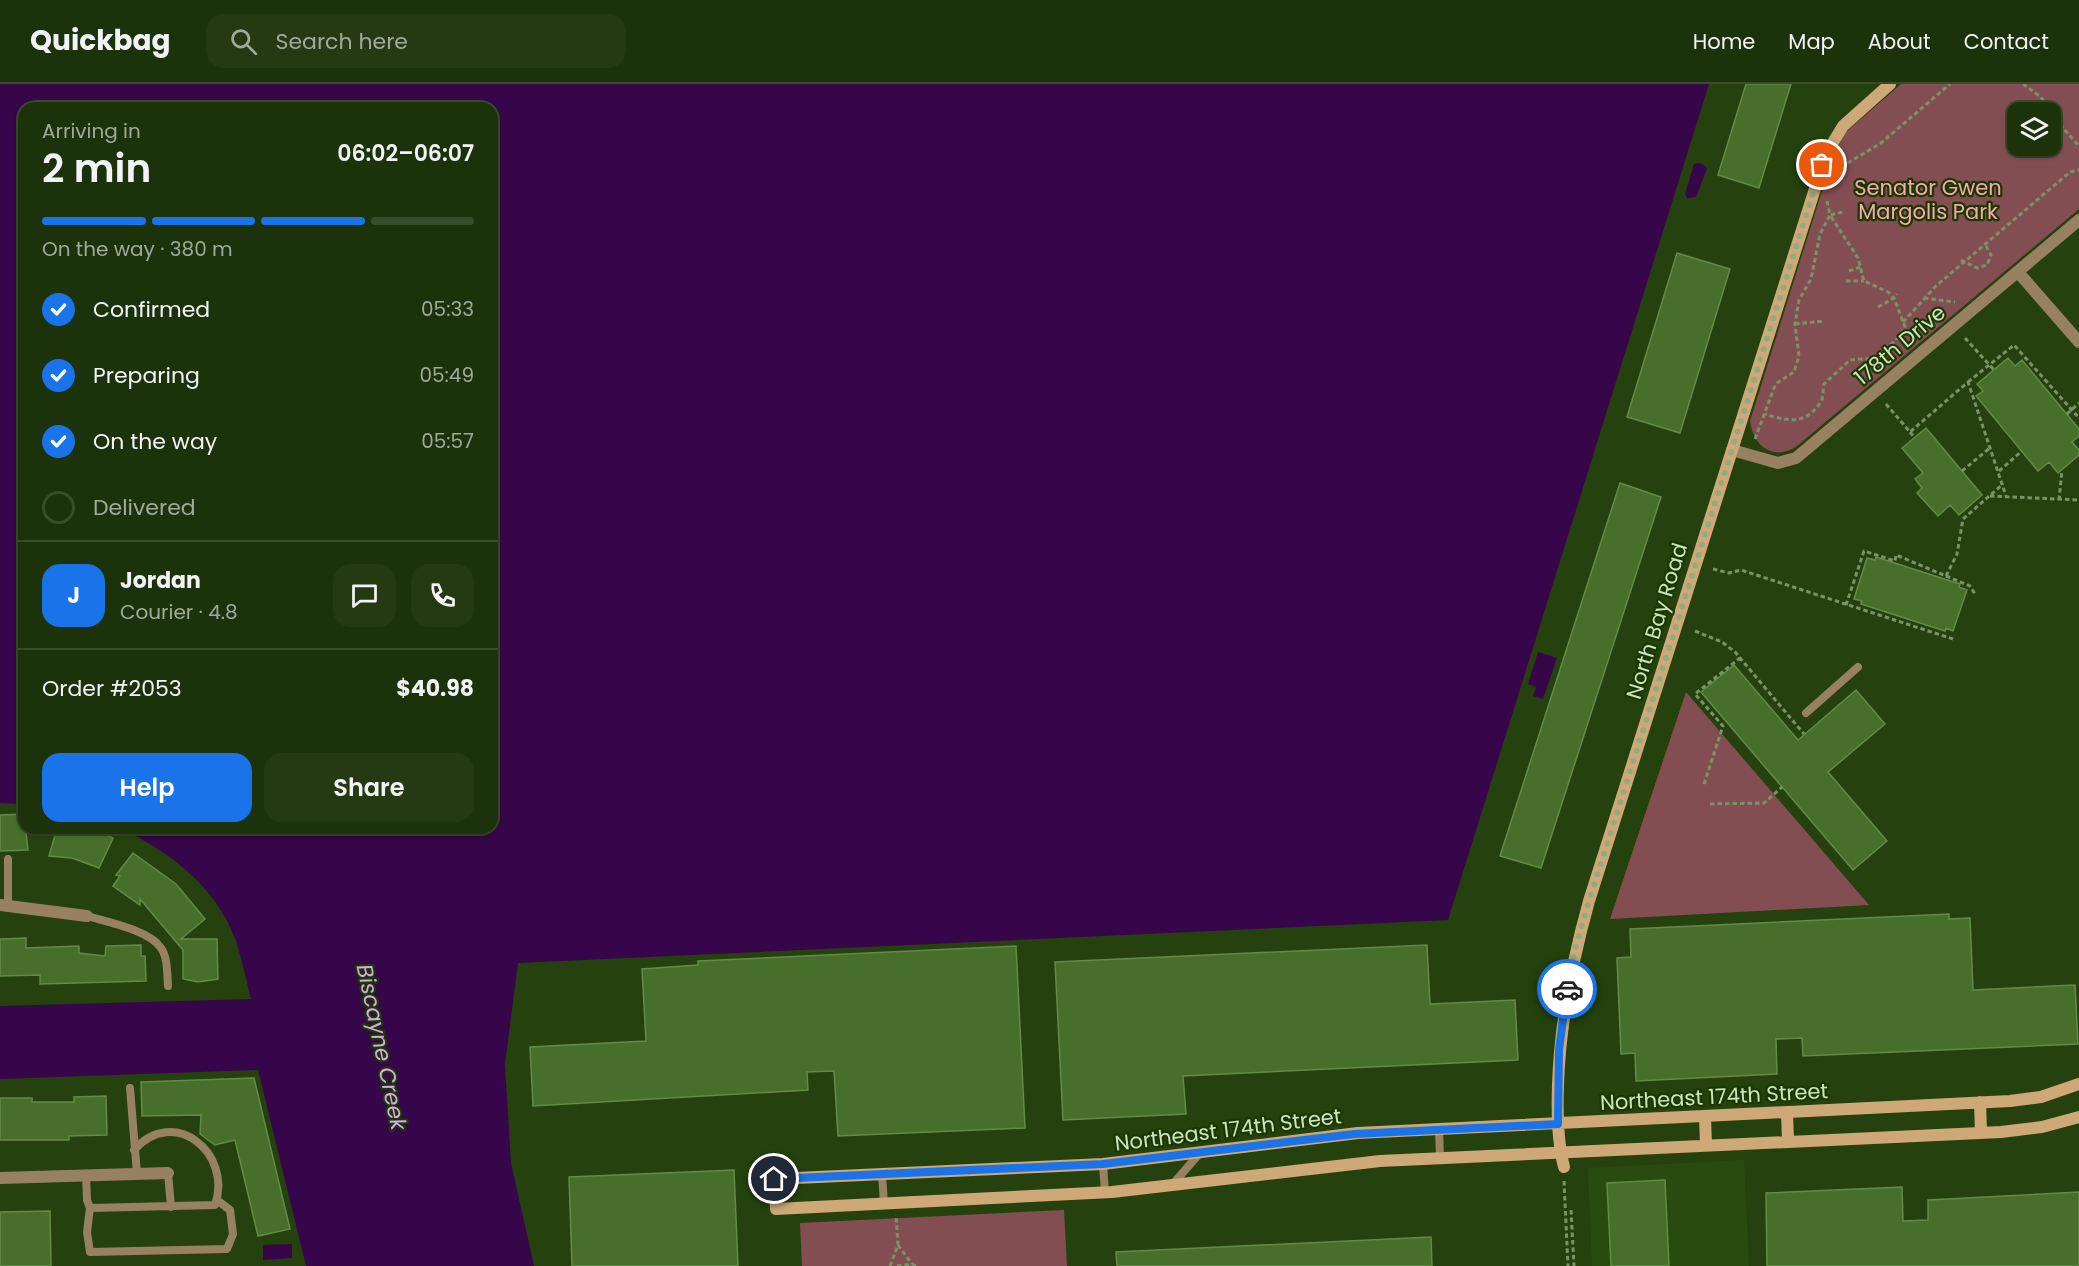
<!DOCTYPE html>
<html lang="en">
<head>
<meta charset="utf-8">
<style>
	body { margin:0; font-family:Poppins,sans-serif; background:#253a13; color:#f1f3f6; height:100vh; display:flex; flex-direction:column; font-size:22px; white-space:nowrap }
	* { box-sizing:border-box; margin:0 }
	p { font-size:20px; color:#a0aa9c }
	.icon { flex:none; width:33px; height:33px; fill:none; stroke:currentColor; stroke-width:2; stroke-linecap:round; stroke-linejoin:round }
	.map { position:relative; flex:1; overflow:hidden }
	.panel { position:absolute; left:18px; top:18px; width:480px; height:732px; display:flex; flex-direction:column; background:#1c320a; border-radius:18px; box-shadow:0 2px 4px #0004,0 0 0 2px #3a4d2b }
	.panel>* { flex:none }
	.buttons { position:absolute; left:2007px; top:18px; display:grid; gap:12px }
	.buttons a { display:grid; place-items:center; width:54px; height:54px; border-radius:12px; background:#1c320a; box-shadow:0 2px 4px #0004,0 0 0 2px #3a4d2b; font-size:30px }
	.pin { position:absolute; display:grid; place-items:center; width:51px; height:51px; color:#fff; margin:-26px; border:3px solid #fff; border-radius:50%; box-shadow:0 2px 6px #0007 }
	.courier { position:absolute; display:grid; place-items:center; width:60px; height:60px; margin:-30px; border:4px solid #1a73e8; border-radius:50%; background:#fff; color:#222; box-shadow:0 2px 8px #0007 }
	.headline em { font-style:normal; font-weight:600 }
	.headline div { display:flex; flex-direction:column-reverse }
	.headline { display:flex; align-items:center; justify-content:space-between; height:102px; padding:0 24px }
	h1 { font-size:39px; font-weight:600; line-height:45px }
	.bar { display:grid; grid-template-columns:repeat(4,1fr); gap:9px 6px; align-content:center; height:72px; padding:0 24px }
	.bar i { height:8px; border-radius:4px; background:#3a4d2b }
	.bar .on { background:#1a73e8 }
	.bar p { grid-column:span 4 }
	.line { display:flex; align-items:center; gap:15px; padding:0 24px; border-top:2px solid #3a4d2b }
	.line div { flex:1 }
	.round { display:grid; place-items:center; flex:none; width:63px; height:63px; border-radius:18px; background:#253a13 }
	ol { padding:0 24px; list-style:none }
	li { display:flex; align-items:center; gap:18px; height:66px }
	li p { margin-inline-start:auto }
	li .icon { padding:6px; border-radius:50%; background:#1a73e8; color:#fff; stroke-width:4 }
	li:last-child { color:#a0aa9c }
	li i { width:33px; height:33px; border:3px solid #3a4d2b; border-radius:50% }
	.primary-button { display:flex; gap:12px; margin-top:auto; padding:12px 24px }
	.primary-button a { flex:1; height:69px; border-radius:18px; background:#1a73e8; color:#fff; font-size:24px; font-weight:600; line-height:69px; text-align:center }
	.primary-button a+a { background:#253a13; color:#f1f3f6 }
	header { display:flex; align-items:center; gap:36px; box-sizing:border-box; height:84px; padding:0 30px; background:#1c320a; border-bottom:2px solid #3a4d2b }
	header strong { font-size:28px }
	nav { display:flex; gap:33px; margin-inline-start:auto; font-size:21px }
	.search { width:420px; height:54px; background:#253a13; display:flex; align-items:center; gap:15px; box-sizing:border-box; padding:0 21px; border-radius:18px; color:#a0aa9c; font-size:22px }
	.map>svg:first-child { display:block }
	.built { fill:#2a4b10 }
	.green { fill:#834e52; fill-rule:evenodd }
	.water { fill:#370549 }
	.building { fill:#476f2b; stroke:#628b47; stroke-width:1.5 }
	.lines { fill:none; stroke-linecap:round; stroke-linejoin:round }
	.path { stroke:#799367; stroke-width:3; stroke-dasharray:4.5 3; stroke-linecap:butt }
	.lane { stroke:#988161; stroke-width:8 }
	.street { stroke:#988161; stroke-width:12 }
	.secondary { stroke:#cea876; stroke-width:12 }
	.done { stroke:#92ab81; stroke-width:6; stroke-dasharray:0 10.8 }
	.route { stroke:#1a73e8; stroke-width:8 }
	.labels { text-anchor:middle; stroke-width:4.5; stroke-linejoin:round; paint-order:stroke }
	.park-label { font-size:21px; fill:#f4a9af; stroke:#1b3802 }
	.street-label { font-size:21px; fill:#cce3bf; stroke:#1b3802 }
	.water-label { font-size:22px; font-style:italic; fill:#daa7f3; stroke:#1b3802 }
</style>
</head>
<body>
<header>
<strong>Quickbag</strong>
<div class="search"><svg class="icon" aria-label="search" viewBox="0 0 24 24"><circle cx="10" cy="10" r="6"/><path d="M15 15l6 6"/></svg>Search here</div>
<nav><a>Home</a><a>Map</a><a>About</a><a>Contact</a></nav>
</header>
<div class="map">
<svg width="2079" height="1182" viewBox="0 0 2079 1182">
	<rect width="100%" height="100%" fill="#25420e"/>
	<!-- built -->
	<path class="built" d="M1744 1076 1749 1182H1592L1588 1084Z"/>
	<!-- green -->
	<path class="green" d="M1901 0H2079V125L1797 362C1774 378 1753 362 1750 337L1832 75 1846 48ZM2018 28H2050V62H2018Z
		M1686 608 1869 821 1610 835Z
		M1064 1126 1067 1182H802L800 1139Z"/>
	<!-- water -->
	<path class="water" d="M0 0H1709L1448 836 518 879 505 980 511 1079 534 1182H306L258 986 0 995V922L251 915C246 896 242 876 236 857 216 802 170 768 120 744H492V24H24V720L0 719Z
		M1698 79 1704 81 1707 85 1696 113 1687 114 1685 110 1694 80Z
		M1538 568 1557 574 1543 615 1533 612 1536 603 1528 600Z
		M292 1160V1174L263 1176V1161Z"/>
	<!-- building -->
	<path class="building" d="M1746 0H1791L1759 104 1718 91Z
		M1677 169 1730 185 1680 349 1627 333Z
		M2008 274 2015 282 2022 276 2079 345V352L2072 358 2079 366V371L2058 389 2049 378 2038 387 1976 312 1983 307 1977 300Z
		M1926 344 1982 411 1959 431 1950 421 1938 432 1917 409 1922 404 1915 395 1923 389 1902 364Z
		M1620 399 1661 413 1541 784 1500 772Z
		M1876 473 1960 500 1959 503 1967 506 1953 547 1946 544 1945 547 1861 520 1862 517 1854 515 1867 474 1875 476Z
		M1734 581 1798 656 1856 606 1885 640 1828 688 1887 757 1853 786 1701 608Z
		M24 730 28 766 0 767V731Z
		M57 744H91L113 754 99 784 72 774 49 772Z
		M133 769 176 800 205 835 181 855H217L218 895 198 898 183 895V866L140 815V821L113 802 120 792 116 791Z
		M1949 830V835L1970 834 1973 906 2075 901 2078 960 1803 972 1802 954 1776 955 1777 990 1636 997 1635 969 1621 970 1617 874 1631 873 1630 845Z
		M26 854V864L79 862V869L105 872 106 862 141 861V872H145L146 897 40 900V891L0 892V855Z
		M1427 861 1430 920 1515 916 1518 976 1183 992 1186 1030 1063 1036 1055 878Z
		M1016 862 1025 1044 838 1052 834 987 807 988 808 1006 533 1022 530 963 646 957 642 885 698 881V877Z
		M254 994 290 1145 258 1152 235 1056 215 1061 200 1050 201 1031 142 1032 141 998Z
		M106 1012 107 1051 69 1052V1056H0V1014H32V1018H74V1013Z
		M734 1086 738 1182H572L569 1093Z
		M1665 1096 1669 1182H1611L1607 1099Z
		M1902 1103 1903 1137 1928 1136V1116L2079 1108V1182H1767L1766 1109Z
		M50 1127 51 1182H0V1128Z
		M1431 1153 1432 1182H1117L1116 1168Z"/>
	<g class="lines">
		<!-- path -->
		<path class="path" d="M2023 0 2041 13 2050 28
			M2050 29 2079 62
			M1836 88 1841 83 1881 59 1950 0
			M1827 117 1830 131 1843 128
			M1961 176 1977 184 1987 181 1991 171 1985 160
			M1849 187 1860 183
			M1846 197H1864
			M1924 214 1955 218
			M1878 223 1894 214 1897 210
			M1903 238 1936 202 2070 88 2079 86
			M1795 240 1824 237
			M1965 254 1994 286
			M1875 274 1883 284
			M1968 298 2014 261 2079 334
			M1886 320 1910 348 1968 298 2006 412
			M2067 330 2079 319
			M1910 348 1914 353
			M1755 355 1774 304 1777 299 1794 288 1799 272 1795 240 1799 216 1811 195 1820 150 1830 131 1858 174 1864 197 1888 208 1894 214 1905 243 1896 256 1875 274 1850 276 1824 300 1822 316C1807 341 1789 338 1765 330
			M1962 387 1991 363
			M1999 387 2022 367
			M1990 412 2079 416
			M2059 416 2062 386
			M1713 485 1729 489 1741 486 1953 555
			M1946 492 1970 502 1975 510
			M1846 521 1864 467 1895 477 1896 471 1946 492 1957 470 1963 435 2003 400
			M1695 547 1722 558 1735 568 1804 650
			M1704 700 1723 642 1695 610 1740 574
			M1710 720 1764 719 1782 703
			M1564 1097 1568 1182
			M1571 1126 1574 1182
			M898 1161 912 1180
			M890 1182 898 1161 896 1131
			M897 1182 912 1180 916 1182"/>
		<!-- lane -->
		<path class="lane" d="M1806 629 1858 583
			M8 821V775
			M87 832C107 838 149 846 161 864 168 874 167 890 168 902
			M130 1004 137 1090
			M1439 1045 1440 1074
			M1103 1080 1105 1109
			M168 1089 171 1123
			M882 1090 884 1120
			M86 1091 87 1116 90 1124 87 1148 90 1168 227 1165 233 1150 230 1126 217 1116
			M1172 1101 1199 1070
			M90 1124 215 1121C233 1069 174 1021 134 1066"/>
		<!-- street -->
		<path class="street" d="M2018 188 2079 258
			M1732 366 1778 379 1796 374 2079 136
			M0 821 87 832
			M0 1094 168 1089"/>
		<!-- secondary -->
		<path class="secondary" d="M2079 1000 2041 1013 2010 1017 1358 1049 1103 1080 774 1095 776 1125 1112 1108 1380 1077 2001 1048 2042 1043 2079 1033
			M1980 1018 1981 1049
			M1787 1028 1788 1057
			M1705 1033 1706 1061
			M1564 1083C1557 1056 1557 1028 1558 1001 1560 937 1572 878 1589 817L1826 70 1843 42 1890 0"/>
	</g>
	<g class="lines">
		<!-- done -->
		<path class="done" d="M1567 905 1575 866 1589 817 1822 81"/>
		<!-- route -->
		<path class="route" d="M774 1095 1103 1080 1354 1050 1558 1040 1559 966 1567 905"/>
	</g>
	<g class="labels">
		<!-- park labels -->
		<g class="park-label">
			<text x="1928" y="111">Senator Gwen<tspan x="1928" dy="24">Margolis Park</tspan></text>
		</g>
		<!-- street labels -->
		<g class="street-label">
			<text transform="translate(1900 261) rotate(-40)" y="7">178th Drive</text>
			<text transform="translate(1657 537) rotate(-73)" y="7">North Bay Road</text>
			<text transform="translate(1714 1013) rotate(-3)" y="7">Northeast 174th Street</text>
			<text transform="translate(1228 1046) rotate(-7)" y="7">Northeast 174th Street</text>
		</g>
		<!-- water labels -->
		<g class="water-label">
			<text transform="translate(382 963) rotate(78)" y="8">Biscayne Creek</text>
		</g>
	</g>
</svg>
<div class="buttons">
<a><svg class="icon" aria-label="layers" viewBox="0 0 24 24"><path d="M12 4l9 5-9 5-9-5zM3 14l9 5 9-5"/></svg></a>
</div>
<div class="pin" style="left:1822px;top:81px;background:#ea580c"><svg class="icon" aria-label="bag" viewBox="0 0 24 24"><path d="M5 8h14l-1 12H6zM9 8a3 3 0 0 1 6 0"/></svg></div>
<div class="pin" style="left:774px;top:1095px;background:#1f2937"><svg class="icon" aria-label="home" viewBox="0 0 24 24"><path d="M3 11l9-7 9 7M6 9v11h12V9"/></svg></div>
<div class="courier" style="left:1567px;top:905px"><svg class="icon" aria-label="car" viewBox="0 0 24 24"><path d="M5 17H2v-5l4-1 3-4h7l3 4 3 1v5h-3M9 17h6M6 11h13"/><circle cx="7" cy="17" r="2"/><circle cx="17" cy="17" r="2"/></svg></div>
<section class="panel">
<div class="headline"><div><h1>2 min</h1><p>Arriving in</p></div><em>06:02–06:07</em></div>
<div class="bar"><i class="on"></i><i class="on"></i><i class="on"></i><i></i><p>On the way · 380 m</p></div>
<ol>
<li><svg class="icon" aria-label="check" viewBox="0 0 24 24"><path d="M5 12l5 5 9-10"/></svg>Confirmed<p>05:33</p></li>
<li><svg class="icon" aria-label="check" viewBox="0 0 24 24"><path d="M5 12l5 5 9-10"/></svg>Preparing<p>05:49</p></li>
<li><svg class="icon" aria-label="check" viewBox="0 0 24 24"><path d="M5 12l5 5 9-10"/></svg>On the way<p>05:57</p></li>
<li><i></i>Delivered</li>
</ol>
<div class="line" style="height:108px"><b class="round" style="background:#1a73e8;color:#fff">J</b><div><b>Jordan</b><p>Courier · 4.8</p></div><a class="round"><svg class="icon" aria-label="chat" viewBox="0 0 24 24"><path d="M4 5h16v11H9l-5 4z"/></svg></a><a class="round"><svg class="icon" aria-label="phone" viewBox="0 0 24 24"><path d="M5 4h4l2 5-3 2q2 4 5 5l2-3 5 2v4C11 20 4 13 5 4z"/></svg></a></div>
<div class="line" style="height:78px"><div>Order #2053</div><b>$40.98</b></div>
<div class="primary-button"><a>Help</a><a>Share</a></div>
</section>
</div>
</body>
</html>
